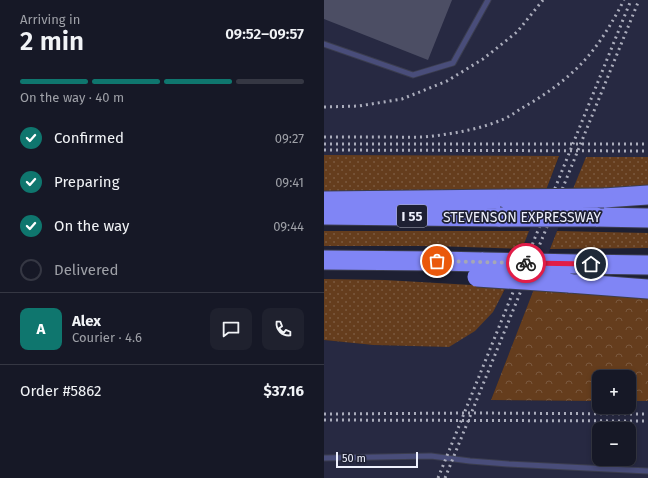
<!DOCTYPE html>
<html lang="en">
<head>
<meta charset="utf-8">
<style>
	body { margin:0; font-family:"Fira Sans",sans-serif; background:#1f212e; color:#f1f3f6; height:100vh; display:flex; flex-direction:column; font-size:15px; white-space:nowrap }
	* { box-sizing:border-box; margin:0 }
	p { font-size:13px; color:#9ea0a7 }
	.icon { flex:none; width:22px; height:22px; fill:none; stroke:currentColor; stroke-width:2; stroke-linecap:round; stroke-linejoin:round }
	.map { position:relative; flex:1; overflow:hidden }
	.sheet { display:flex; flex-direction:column; background:#161826; width:324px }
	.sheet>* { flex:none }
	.buttons { position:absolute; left:268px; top:370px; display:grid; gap:8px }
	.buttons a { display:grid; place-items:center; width:44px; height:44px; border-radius:8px; background:#161826; box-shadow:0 2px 6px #0003,0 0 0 1px #353743; font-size:20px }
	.scale { position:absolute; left:12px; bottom:10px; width:82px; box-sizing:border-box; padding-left:4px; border:2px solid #eef0fd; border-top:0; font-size:11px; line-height:14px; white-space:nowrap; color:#eef0fd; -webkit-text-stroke:3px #1e2033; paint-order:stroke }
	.pin { position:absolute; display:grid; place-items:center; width:34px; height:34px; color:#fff; margin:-17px; border:2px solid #fff; border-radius:50%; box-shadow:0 1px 4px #0007 }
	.courier { position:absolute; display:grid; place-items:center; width:40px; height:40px; margin:-20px; border:3px solid #e11d48; border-radius:50%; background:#fff; color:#222; box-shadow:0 1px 5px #0007 }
	.head em { font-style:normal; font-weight:600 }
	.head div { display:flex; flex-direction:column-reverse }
	.head { display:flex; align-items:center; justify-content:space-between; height:68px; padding:0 20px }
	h1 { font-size:26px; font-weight:600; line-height:30px }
	.bar { display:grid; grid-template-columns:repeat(4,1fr); gap:6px 4px; align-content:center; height:48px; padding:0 20px }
	.bar i { height:5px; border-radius:3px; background:#353743 }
	.bar .selected { background:#0f766e }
	.bar p { grid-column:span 4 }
	.line { display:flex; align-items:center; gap:10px; padding:0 20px; border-top:1px solid #353743 }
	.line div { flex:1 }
	.round { display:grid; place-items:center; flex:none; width:42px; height:42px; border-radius:8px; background:#1f212e }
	ol { padding:0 20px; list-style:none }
	li { display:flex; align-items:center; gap:12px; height:44px }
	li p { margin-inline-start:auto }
	li .icon { padding:4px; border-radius:50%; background:#0f766e; color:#fff; stroke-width:4 }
	li:last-child { color:#9ea0a7 }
	li i { width:22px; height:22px; border:2px solid #353743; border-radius:50% }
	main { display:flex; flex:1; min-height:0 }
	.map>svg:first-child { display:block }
	.built { fill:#272942; fill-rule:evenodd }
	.grass { fill:url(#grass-dots) }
	.forest { fill:url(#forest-crowns) }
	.building { fill:#4c4e64 }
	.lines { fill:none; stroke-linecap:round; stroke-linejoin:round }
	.service-casing { stroke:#3b3d4f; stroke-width:7 }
	.motorway-casing { stroke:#3b3d4f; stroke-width:21 }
	.service { stroke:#494d7a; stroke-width:5 }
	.motorway { stroke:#8085f5; stroke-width:19 }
	.rail { stroke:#abadbc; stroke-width:3; stroke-dasharray:2 4; stroke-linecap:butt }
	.motorway-bridge-casing { stroke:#3b3d4f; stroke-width:21; stroke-linecap:butt }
	.motorway-bridge { stroke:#8085f5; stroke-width:19 }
	.done { stroke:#a5a7b6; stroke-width:4; stroke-dasharray:0 7.2 }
	.route { stroke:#e11d48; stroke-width:5 }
	.labels { text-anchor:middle; stroke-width:3.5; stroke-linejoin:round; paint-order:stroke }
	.shield { fill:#1e2033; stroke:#b0b2c0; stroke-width:1 }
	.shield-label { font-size:13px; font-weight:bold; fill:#eef0fd }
	.street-label { font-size:14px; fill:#eef0fd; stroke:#1e2033 }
</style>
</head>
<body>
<main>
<section class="sheet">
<div class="head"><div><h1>2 min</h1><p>Arriving in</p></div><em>09:52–09:57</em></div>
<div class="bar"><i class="selected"></i><i class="selected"></i><i class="selected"></i><i></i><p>On the way · 40 m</p></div>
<ol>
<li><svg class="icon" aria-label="check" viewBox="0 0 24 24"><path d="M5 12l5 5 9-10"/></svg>Confirmed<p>09:27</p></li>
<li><svg class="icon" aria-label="check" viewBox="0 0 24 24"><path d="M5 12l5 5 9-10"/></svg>Preparing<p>09:41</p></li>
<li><svg class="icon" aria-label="check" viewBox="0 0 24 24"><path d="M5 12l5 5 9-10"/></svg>On the way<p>09:44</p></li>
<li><i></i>Delivered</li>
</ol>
<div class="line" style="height:72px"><b class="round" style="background:#0f766e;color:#fff">A</b><div><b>Alex</b><p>Courier · 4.6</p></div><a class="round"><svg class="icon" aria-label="chat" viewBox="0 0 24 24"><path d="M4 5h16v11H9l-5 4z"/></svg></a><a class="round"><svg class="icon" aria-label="phone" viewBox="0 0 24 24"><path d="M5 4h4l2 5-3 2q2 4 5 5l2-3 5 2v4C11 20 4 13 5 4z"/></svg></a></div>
<div class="line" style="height:52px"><div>Order #5862</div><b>$37.16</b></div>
</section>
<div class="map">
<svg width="324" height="478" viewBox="0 0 324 478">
	<defs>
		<pattern id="grass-dots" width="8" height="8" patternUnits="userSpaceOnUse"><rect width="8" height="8" fill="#653d1d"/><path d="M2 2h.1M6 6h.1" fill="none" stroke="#7b593f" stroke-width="1.8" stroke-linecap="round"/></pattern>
		<pattern id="forest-crowns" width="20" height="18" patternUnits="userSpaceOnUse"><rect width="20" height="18" fill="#653d1d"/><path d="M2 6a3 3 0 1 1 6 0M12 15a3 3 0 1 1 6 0" fill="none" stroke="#7b593f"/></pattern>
	</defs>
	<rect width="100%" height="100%" fill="#1e2033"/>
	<!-- built -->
	<path class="built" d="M0 0H324V157H262L167 400 275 401V407H305V401H324V478H0V340L49 345 125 347 180 292 235 157 0 155ZM275 429H305V459H275Z"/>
	<!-- grass -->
	<path class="grass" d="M0 155 235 156 222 190 0 193Z
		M262 157H324V187L249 189Z
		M0 231H205L198 249 110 246H0Z
		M233 231 324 233V248L226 249Z
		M0 279 61 280 182 287 169 312 151 331 125 347 49 345 0 340Z"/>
	<!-- forest -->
	<path class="forest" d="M210 289 324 298V401H305V377H275V401L167 400Z"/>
	<!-- building -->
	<path class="building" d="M0 0H128L104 60 0 19Z"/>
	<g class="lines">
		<!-- service casing -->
		<g class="service-casing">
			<path id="service" d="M0 44 89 75 129 63 164 0
				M0 458 107 456 146 461 184 464 324 471"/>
		</g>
		<!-- motorway casing -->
		<g class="motorway-casing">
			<path id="motorway" d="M280 198 324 195
				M0 201 183 199
				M0 215 176 217
				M272 217 324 218
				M0 260 113 261 159 262
				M253 264 324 265
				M245 283 324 289"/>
		</g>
		<!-- service -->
		<use href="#service" class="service"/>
		<!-- motorway -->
		<use href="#motorway" class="motorway"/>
		<!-- rail -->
		<path class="rail" d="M0 107 35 106 78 99 123 81 159 59 193 32 219 0
			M0 137C22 137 44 137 67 137 81 137 95 138 109 136 134 133 160 128 182 118 188 115 193 111 198 108 223 94 248 76 266 54 280 37 290 19 300 0
			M0 144H324
			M0 150 324 151
			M0 414 148 413 324 414
			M0 420 324 421
			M114 478 307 0
			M121 478 315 0"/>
		<!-- motorway-bridge casing -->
		<g class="motorway-bridge-casing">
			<path id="motorway-bridge" d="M183 199 280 198
				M176 217H272
				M159 262 253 264
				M153 277 245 283"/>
		</g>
		<!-- motorway-bridge -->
		<use href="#motorway-bridge" class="motorway-bridge"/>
	</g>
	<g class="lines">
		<!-- done -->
		<path class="done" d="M113 261 202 263"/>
		<!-- route -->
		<path class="route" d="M202 263 267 264"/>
	</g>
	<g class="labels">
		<!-- shield labels -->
		<rect class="shield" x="73" y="205" width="30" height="22" rx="3"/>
		<g class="shield-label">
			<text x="88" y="221">I 55</text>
		</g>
		<!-- street labels -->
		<g class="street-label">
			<text x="198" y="222">STEVENSON EXPRESSWAY</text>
		</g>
	</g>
</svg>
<div class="buttons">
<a>+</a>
<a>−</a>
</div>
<div class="scale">50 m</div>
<div class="pin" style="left:113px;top:261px;background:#ea580c"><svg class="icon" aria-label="bag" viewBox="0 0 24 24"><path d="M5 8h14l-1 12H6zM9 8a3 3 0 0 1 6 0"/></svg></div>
<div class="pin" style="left:267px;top:264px;background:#1f2937"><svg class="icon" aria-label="home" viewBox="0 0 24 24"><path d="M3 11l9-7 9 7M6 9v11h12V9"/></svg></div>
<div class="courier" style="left:202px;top:263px"><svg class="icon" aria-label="bike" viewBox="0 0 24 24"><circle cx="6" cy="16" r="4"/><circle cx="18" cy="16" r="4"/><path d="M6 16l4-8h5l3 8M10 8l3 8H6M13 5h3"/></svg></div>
</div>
</main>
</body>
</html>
